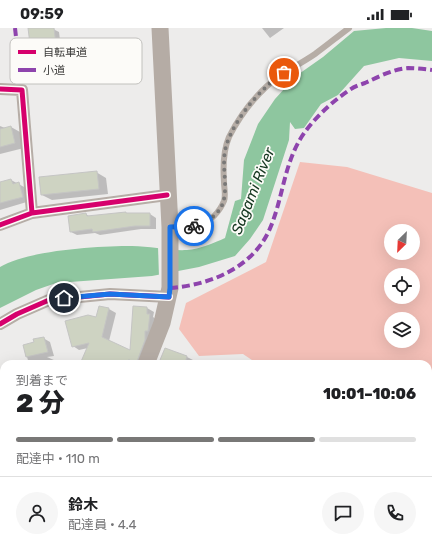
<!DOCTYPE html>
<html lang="ja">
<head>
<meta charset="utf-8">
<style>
	body { margin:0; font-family:Rubik,"Noto Sans JP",sans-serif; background:#f6f6f6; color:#202124; height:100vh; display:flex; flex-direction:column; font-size:15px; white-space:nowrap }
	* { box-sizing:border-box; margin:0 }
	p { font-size:13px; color:#757577 }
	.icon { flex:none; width:22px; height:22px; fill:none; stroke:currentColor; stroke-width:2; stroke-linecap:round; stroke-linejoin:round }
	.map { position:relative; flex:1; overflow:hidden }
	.details { position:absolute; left:0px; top:332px; width:432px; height:196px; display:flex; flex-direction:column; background:#fff; border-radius:12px 12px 0 0; box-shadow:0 4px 16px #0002 }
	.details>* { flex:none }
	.needle { width:26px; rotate:204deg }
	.tools { position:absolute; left:384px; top:196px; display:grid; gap:8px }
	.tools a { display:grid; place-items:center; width:36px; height:36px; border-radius:50%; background:#fff; box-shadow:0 4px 16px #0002; font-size:20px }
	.pin { position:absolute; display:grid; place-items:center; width:34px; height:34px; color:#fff; margin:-17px; border:2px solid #fff; border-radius:50%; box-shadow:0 1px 4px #0007 }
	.courier { position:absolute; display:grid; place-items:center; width:40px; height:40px; margin:-20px; border:3px solid #1a73e8; border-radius:50%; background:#fff; color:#222; box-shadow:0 1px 5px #0007 }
	.summary em { font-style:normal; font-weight:800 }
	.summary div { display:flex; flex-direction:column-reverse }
	.summary { display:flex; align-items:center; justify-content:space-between; height:68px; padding:0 16px }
	h1 { font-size:26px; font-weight:800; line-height:30px }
	.bar { display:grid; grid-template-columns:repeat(4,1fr); gap:6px 4px; align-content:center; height:48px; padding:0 16px }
	.bar i { height:5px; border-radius:3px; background:#e0e0e0 }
	.bar .active { background:#797877 }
	.bar p { grid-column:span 4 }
	.line { display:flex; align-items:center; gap:10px; padding:0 16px; border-top:1px solid #e0e0e0 }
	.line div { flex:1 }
	.round { display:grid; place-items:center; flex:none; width:42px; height:42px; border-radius:21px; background:#f6f6f6 }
	.status { display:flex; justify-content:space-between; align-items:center; height:28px; padding:0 20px; background:#fff; direction:ltr }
	.status svg { height:11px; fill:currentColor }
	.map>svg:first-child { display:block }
	.forest { fill:#f4c0b8; fill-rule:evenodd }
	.water { fill:#8ec69f }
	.pier { fill:#edeceb }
	.shadow { fill:#0003 }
	.building { fill:#ced3c2; stroke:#c5c5c4 }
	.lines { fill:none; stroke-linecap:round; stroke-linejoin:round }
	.lane { stroke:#b6ada6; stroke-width:6 }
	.street { stroke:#b6ada6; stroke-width:12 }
	.secondary { stroke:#b5aca5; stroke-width:17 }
	.quiet { stroke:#8e44ad; stroke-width:4; stroke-dasharray:8 4; stroke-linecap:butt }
	.cycleway-casing { stroke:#fcfbf8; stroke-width:8 }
	.cycleway { stroke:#d6006c; stroke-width:5 }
	.done { stroke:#797877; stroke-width:4; stroke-dasharray:0 7.2 }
	.route { stroke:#1a73e8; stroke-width:5 }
	.labels { text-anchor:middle; stroke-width:3.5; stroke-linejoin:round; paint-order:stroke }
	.water-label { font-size:15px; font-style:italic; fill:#153720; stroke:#fcfbf8 }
	.key { fill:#fcfbf8; stroke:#c2c1be; stroke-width:1 }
	.key-label { font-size:11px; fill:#3a3a38 }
</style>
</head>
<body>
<div class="status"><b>09:59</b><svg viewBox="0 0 49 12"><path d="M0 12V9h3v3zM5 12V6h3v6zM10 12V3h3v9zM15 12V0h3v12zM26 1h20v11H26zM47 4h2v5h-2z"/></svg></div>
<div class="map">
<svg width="432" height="528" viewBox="0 0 432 528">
	<rect width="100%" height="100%" fill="#edeceb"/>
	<!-- forest -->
	<path class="forest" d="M300 134 347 139 432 165V433L428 429V336H258L243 326 199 328 179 301 186 275 266 234ZM391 203H413V225H391ZM391 247H413V269H391ZM391 291H413V313H391Z
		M292 524H353L351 528H300Z"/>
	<!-- water -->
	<path class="water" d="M386 0H412L432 3V33L399 30 364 38 338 67 321 76 304 100 295 101 290 94 289 112 263 192 250 211 235 228 199 239 152 248 56 255 36 262 0 280V239C29 222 98 218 132 218 150 218 169 223 187 222 200 221 214 215 225 210L235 173 241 171 244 132 258 96 275 71 296 48 323 29 354 3Z"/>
	<!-- pier -->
	<path class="pier" d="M158 218 178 219V245L159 249Z"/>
	<!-- shadow -->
	<path class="shadow" d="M36 0H51L59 4 61 20 48 21V35H39L33 31Z
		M262 0H284L270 10Z
		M0 98 5 100 11 99 20 104 24 120 0 126Z
		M96 144 106 150 108 166 52 172 42 167Z
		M11 152 26 160 30 173 0 182V155Z
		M86 186 90 189 150 186 156 190V201H141L100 207 95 205 77 207 71 204Z
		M147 280 154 284 153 289 156 291 143 336H81L88 320 79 322 73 318 97 290 109 281 116 285 109 313 131 324Z
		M43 310 50 314 54 328 47 329 63 336H29L24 318 35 315Z
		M165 321 187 329 193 332 192 334 196 336H159Z
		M4 394V439L0 437V410L3 402 1 401Z
		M428 434 432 436V506H428Z
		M0 458 2 460 0 465Z
		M0 468 4 469V488L0 487Z
		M77 524H206L207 528H77Z
		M386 524H404H401L400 527 390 526Z"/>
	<!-- building -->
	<path class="building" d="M28 0H54L56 17 43 18 42 32H32Z
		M11 98 15 115 0 119V101Z
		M97 143 99 161 41 167 39 149Z
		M11 151 13 156 19 154 23 169 0 175V154Z
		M126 184V185H150V198H135L93 204 92 201 70 204 68 188 86 185 87 188Z
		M99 278 109 280 102 309 130 322 133 278 147 279V286H150L148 303H145V312L136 336H129L130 332H128L126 336H80L89 315 72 319 65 293 88 287 96 289Z
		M44 309 48 324 26 329 23 317 34 314 33 311Z
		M165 320 187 328 185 336H171L160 332Z"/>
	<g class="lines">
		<!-- lane -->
		<path class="lane" d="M172 199C187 199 202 200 214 188 218 184 222 178 224 173 226 167 224 160 224 154 223 140 223 123 229 109 238 91 252 72 267 58 281 45 299 37 315 26 326 18 337 9 349 0
			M250 524 256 528"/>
		<!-- street -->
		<path class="street" d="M0 61 22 62 32 185
			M0 197 32 185 167 167
			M0 296 17 286 49 272 110 266 169 269"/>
		<!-- secondary -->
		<path class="secondary" d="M146 336 162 295 170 260V199L160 0
			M66 528 67 524"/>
		<!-- quiet -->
		<path class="quiet" d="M15 0 22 62
			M170 260C211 257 255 239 271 198 282 171 284 141 298 115 308 96 330 75 348 63 353 59 359 57 365 55 378 49 393 41 408 40 416 40 424 41 432 42"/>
		<!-- cycleway casing -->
		<g class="cycleway-casing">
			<path id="cycleway" d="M0 61 22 62 32 185
				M0 197 32 185 167 167
				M0 296 17 286 49 272 110 266 169 269"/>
		</g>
		<!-- cycleway -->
		<use href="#cycleway" class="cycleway"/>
	</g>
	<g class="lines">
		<!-- done -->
		<path class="done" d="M194 198C207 196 222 184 224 171 228 150 219 132 229 110 237 91 252 72 267 58 272 53 278 49 284 45"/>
		<!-- route -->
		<path class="route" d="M64 270 110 266 169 269 170 260V199L194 198"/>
	</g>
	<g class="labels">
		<!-- water labels -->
		<g class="water-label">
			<text transform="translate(253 163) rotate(-68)" y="5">Sagami River</text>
		</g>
	</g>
	<!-- legend -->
	<rect x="10" y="10" width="132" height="46" rx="6" class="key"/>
	<rect x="18" y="22" width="18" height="4" fill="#d6006c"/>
	<rect x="18" y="40" width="18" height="4" fill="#8e44ad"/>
	<g class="key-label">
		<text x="43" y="28">自転車道</text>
		<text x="43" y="46">小道</text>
	</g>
</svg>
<div class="tools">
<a><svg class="needle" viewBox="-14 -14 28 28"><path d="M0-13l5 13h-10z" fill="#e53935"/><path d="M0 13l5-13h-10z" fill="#757577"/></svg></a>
<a><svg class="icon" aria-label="locate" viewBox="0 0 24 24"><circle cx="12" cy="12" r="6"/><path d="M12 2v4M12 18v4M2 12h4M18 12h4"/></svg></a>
<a><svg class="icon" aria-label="layers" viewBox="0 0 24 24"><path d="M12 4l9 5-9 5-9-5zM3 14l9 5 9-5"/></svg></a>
</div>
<div class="pin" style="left:284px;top:45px;background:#ea580c"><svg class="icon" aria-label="bag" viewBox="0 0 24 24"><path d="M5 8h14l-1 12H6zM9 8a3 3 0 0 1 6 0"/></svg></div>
<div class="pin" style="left:64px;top:270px;background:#1f2937"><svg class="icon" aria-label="home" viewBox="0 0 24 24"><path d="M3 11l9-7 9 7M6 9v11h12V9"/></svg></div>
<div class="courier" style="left:194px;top:198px"><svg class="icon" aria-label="bike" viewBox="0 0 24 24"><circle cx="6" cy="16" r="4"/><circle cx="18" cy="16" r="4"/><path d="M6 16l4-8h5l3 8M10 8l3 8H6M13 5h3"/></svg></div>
<section class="details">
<div class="summary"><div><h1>2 分</h1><p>到着まで</p></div><em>10:01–10:06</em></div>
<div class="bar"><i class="active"></i><i class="active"></i><i class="active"></i><i></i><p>配達中 · 110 m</p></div>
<div class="line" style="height:72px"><a class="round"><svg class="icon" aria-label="person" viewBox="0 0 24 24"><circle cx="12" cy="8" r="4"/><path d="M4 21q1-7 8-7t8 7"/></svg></a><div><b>鈴木</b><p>配達員 · 4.4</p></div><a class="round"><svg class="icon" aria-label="chat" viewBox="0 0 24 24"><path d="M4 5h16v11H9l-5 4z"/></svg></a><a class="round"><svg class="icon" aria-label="phone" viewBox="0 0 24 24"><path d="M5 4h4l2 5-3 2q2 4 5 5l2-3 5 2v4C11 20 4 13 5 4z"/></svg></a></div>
</section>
</div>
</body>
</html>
